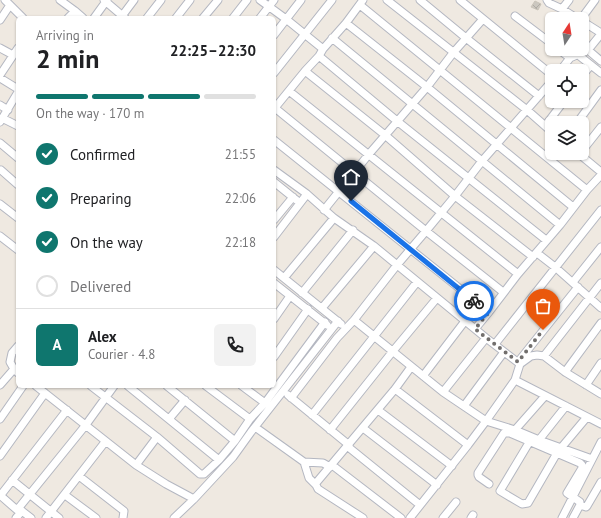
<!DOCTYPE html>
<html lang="en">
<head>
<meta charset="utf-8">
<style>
	body { margin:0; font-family:"PT Sans",sans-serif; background:#f2f2f2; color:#202124; height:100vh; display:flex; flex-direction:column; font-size:15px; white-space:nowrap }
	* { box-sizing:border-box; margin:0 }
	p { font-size:13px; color:#757577 }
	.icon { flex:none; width:22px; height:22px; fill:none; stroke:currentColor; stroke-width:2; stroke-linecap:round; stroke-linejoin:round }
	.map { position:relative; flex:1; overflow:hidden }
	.sheet { position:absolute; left:16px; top:16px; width:260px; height:372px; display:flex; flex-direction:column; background:#fff; border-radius:6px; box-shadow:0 1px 3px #0004 }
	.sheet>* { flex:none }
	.needle { width:26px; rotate:12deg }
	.controls { position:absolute; left:545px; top:12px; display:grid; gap:8px }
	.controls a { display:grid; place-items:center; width:44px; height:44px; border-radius:6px; background:#fff; box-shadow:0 1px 3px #0004; font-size:20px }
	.pin { position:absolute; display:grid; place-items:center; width:34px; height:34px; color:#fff; margin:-41px -17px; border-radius:50% 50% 50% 0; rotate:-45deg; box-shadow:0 0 4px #0007 }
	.pin .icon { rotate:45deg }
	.courier { position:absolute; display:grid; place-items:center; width:40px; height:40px; margin:-20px; border:3px solid #1a73e8; border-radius:50%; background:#fff; color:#222; box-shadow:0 1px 5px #0007 }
	.summary em { font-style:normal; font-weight:700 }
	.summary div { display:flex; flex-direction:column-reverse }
	.summary { display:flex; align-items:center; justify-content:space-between; height:68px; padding:0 20px }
	h1 { font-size:26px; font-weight:700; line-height:30px }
	.bar { display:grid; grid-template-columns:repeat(4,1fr); gap:6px 4px; align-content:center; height:48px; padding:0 20px }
	.bar i { height:5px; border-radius:3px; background:#e0e0e0 }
	.bar .on { background:#0f766e }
	.bar p { grid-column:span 4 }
	.line { display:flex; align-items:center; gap:10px; padding:0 20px; border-top:1px solid #e0e0e0 }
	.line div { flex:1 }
	.round { display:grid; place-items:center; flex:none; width:42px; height:42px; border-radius:6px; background:#f2f2f2 }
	ol { padding:0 20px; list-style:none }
	li { display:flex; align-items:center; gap:12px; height:44px }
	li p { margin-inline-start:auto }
	li .icon { padding:4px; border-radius:50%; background:#0f766e; color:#fff; stroke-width:4 }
	li:last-child { color:#757577 }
	li i { width:22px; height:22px; border:2px solid #e0e0e0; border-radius:50% }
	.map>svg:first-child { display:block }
	.building { fill:url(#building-cross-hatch); stroke:#cbc5ba }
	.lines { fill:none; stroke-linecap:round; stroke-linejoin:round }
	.street-casing { stroke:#b4b7c1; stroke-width:9 }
	.street { stroke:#fff; stroke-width:7 }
	.done { stroke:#726f6d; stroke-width:4; stroke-dasharray:0 7.2 }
	.route { stroke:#1a73e8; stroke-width:5 }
</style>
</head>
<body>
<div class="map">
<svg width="601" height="518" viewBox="0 0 601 518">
	<defs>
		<pattern id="building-cross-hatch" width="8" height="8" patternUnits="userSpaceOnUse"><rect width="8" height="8" fill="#cbc7bf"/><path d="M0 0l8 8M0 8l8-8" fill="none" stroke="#afaba4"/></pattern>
	</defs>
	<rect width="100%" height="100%" fill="#efe9e1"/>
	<!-- building -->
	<path class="building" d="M535 1 541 4 538 10 531 7Z"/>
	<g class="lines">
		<!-- street casing -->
		<g class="street-casing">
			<path id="street" d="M5 0 23 18
				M60 0 75 11
				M104 0 125 18
				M260 0 286 19 323 49
				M387 0 527 110 552 132
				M420 0 466 38 539 96
				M460 0 552 75
				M547 0 549 3 562 9 578 19
				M360 5 587 190
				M562 9 569 0
				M122 16 134 0
				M515 16 552 44
				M68 18 75 11 83 18
				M94 18 107 0
				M147 18 161 0
				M176 18 190 0
				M203 18 218 0
				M233 18 247 0
				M260 18 274 0
				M581 19 595 0
				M0 20 10 5
				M582 21 601 33
				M346 23 427 87 573 207
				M274 35 301 0
				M332 38 560 225
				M0 48 13 55
				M558 49 570 58
				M588 50 601 61
				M577 54 601 73
				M319 56 397 121 546 240
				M305 71 385 135 455 196 533 257
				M560 71 570 58 588 50 601 34
				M274 73 332 0
				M0 75 18 48
				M582 76 591 65
				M0 78 18 89
				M289 91 518 274
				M0 105 8 110
				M275 108 426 231 503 292
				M274 109 305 71 319 56 323 49 346 23 363 0
				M2 118 18 126
				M0 122 18 92
				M577 123 601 90
				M545 126 564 101
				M274 140 489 312
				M0 143 18 158
				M582 151 601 127
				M578 153 601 172
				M1 170 18 185
				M274 170 307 194 334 218 374 246 486 338 520 364 531 356 537 355 544 356 565 372 601 394
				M274 182 300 203
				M0 204 18 218
				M324 210 369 154 427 87 453 53 483 19
				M274 220 293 197
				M0 236 18 250
				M274 237 307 194
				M537 253 555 267 601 308
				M274 270 341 324
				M284 278 334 218
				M573 282 601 247
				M274 283 327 325
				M302 293 353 230
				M322 308 374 246
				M274 319 290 296
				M354 320 443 392 486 421 515 430 539 440 592 459
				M475 329 489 312 518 274 560 225 587 190 601 175
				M495 344 601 210
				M18 346 12 353 10 362 14 369 18 373
				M544 356 601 283
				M274 357 308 309
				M518 362 578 287
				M565 372 601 323
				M423 376 465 321
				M515 380 601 424
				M0 385 14 369
				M586 385 601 363
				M36 386 136 465 166 484 194 499
				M91 386 157 437 200 474H204L219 460 235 441 250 419 265 403 325 322
				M128 386 219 460
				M167 386 235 441
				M206 386 250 419
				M242 386 265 403
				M395 389 468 445
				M443 392 486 338
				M288 395 349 445
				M291 398 337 338 354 320 397 265 426 231 455 196 482 161 552 81
				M464 406 504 352
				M378 410 452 466
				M312 415 417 282
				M0 419 23 386
				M169 419 185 400
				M255 427 304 462 323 463 330 467
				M363 428 437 485
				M330 430 393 351 437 298
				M515 430 545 396
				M539 440 566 406
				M530 441 500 491 522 504 528 503 557 453
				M347 446 420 505
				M561 448 587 417
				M0 456 45 393
				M304 462 309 478 316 485
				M136 465 157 437
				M332 465 401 518
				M79 476 124 511 123 518
				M12 480 59 518
				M489 484 479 477 478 475V473L504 433H510L580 463 582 465V468L567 493 580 502V505L573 518
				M0 495 17 510 85 426 114 386
				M65 495 96 518
				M0 496 67 410
				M580 505 586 507 587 506 601 482
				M18 508 31 518
				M16 518 22 511
				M46 518 105 442
				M174 518 194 499 233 457 251 432 338 321
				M363 518 318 489 316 485V483L395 389 411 367
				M410 518 468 445 486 421 515 380 520 364
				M443 518 456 502
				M471 518 473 515
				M562 518 601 442"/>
		</g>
		<!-- street -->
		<use href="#street" class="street"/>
	</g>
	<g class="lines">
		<!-- done -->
		<path class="done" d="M474 301 489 312 475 329 518 362 543 330"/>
		<!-- route -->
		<path class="route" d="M351 201 474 301"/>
	</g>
</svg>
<div class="controls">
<a><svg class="needle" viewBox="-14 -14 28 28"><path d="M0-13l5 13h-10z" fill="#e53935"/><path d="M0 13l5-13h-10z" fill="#757577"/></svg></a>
<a><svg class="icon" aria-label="locate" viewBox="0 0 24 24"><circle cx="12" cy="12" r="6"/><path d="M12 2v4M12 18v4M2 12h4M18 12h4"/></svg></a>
<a><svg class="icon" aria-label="layers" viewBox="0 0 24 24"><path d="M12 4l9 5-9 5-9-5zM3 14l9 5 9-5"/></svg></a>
</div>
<div class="pin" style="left:543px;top:330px;background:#ea580c"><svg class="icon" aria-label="bag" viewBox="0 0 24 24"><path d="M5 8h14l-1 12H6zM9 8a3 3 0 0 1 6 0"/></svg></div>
<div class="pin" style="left:351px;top:201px;background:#1f2937"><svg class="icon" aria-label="home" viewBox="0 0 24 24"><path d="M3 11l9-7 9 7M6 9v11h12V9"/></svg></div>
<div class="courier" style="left:474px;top:301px"><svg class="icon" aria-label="bike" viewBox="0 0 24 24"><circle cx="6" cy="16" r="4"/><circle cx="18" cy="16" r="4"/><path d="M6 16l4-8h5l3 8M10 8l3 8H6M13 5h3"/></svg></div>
<section class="sheet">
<div class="summary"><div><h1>2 min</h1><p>Arriving in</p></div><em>22:25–22:30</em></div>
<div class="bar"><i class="on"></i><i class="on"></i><i class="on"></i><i></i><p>On the way · 170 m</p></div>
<ol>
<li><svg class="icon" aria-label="check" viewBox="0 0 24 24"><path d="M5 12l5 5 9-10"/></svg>Confirmed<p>21:55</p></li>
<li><svg class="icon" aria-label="check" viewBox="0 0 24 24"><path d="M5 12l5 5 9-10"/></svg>Preparing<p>22:06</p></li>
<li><svg class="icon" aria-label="check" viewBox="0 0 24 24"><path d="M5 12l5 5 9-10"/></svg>On the way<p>22:18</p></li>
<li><i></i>Delivered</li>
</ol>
<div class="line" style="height:72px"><b class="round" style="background:#0f766e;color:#fff">A</b><div><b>Alex</b><p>Courier · 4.8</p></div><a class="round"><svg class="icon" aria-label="phone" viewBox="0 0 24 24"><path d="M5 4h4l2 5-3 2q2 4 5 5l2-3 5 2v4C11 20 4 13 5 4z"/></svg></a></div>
</section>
</div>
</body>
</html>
